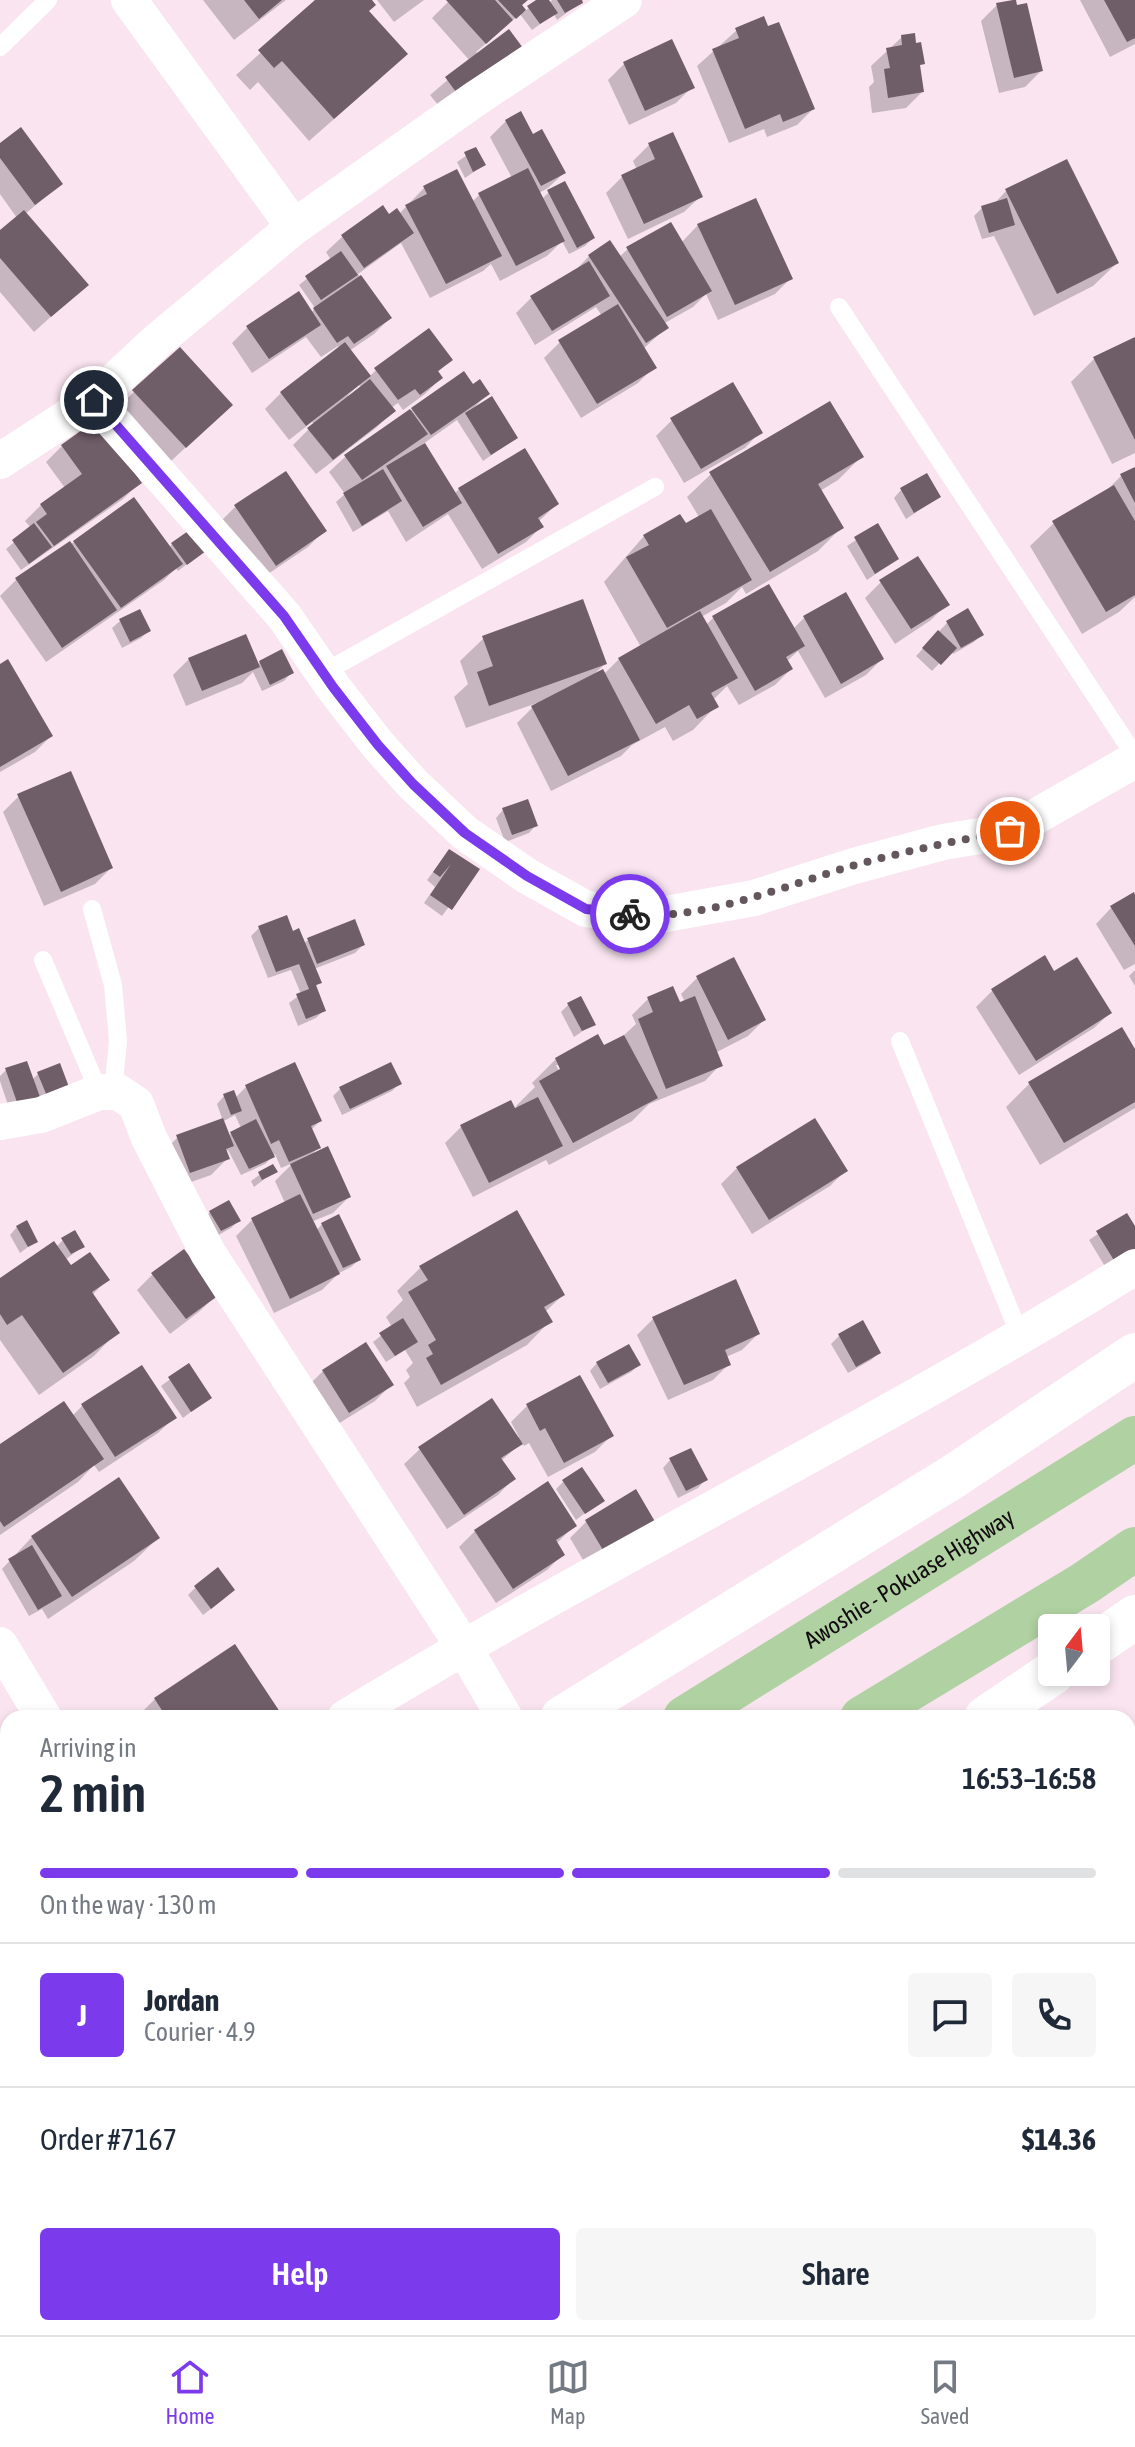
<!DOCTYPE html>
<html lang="en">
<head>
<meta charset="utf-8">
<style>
	body { margin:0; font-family:"Asap Condensed",sans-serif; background:#f6f6f7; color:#1f2937; height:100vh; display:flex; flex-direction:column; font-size:30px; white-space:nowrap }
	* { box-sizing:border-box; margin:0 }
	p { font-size:26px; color:#747a83 }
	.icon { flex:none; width:44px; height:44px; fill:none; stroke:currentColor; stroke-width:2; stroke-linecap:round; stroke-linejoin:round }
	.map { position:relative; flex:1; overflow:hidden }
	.sheet { position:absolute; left:0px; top:1710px; width:1136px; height:626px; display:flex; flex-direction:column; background:#fff; border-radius:24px 24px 0 0; box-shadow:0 4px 12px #0003 }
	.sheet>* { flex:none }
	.needle { width:52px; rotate:16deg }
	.controls { position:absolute; left:1038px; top:1614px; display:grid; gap:16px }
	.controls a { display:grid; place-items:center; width:72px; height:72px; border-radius:8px; background:#fff; box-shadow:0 4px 12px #0003; font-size:40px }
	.pin { position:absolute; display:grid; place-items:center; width:68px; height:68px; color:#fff; margin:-34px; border:4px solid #fff; border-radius:50%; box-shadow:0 2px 8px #0007 }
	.courier { position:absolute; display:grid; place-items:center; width:80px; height:80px; margin:-40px; border:6px solid #7c3aed; border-radius:50%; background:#fff; color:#222; box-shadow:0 2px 10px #0007 }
	.summary em { font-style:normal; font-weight:600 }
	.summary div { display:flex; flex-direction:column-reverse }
	.summary { display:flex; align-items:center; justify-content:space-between; height:136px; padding:0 40px }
	h1 { font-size:52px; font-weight:600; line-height:60px }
	.bar { display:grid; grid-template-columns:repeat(4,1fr); gap:12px 8px; align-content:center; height:96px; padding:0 40px }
	.bar i { height:10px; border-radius:6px; background:#e0e1e3 }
	.bar .selected { background:#7c3aed }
	.bar p { grid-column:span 4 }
	.line { display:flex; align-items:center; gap:20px; padding:0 40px; border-top:2px solid #e0e1e3 }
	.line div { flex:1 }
	.round { display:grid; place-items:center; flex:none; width:84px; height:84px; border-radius:8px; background:#f6f6f7 }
	.action { display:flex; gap:16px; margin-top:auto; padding:16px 40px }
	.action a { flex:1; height:92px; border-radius:8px; background:#7c3aed; color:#fff; font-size:32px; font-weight:600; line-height:92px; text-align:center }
	.action a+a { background:#f6f6f7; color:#1f2937 }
	.menu { display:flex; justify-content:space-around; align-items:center; height:112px; border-top:2px solid #e0e1e3; background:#fff; font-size:22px; color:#747a83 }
	.menu a { display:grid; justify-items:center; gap:4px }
	.menu .selected { color:#7c3aed }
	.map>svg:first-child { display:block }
	.shadow { fill:#0003; fill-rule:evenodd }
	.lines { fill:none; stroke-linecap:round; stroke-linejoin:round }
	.stream { stroke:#bbd0b2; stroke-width:12 }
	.building { fill:#6f5d67 }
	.service { stroke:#fff; stroke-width:18 }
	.minor { stroke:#fff; stroke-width:36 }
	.tertiary { stroke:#fff; stroke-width:44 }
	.primary { stroke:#b0d1a1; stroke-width:44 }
	.done { stroke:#63575d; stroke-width:8; stroke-dasharray:0 14.4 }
	.route { stroke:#7c3aed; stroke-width:10 }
	.labels { text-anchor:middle; stroke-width:8; stroke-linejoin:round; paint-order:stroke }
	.street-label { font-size:24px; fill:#120b0f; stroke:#f9e4ef }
</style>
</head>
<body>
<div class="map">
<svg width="1135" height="2335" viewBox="0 0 1135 2335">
	<rect width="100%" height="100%" fill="#f9e4ef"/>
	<!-- shadow -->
	<path class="shadow" d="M203 0H286L234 40Z
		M319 0H369L366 11 382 77 309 141 258 82 250 90 236 75Z
		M377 0H424L394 22Z
		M450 0H527L520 6 524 12 539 0H546L549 4 552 0H579L581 2 557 20 554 14 532 30 520 14 476 52 478 54 508 32 442 110 430 95 470 61 432 18Z
		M1080 0H1135V44L1110 57Z
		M997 5 1041 71 1025 87 999 93 981 21Z
		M737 30 813 109 797 125 767 137 764 129 729 143 697 66Z
		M902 37 922 63 918 68 922 92 906 108 872 113 869 87 874 82 871 66Z
		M624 64 692 87 676 103 629 125 608 80Z
		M506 121 532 137 564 173 548 188 539 193 542 199 549 192 593 238 585 246 569 254 562 241 547 256 500 281 491 264 483 271 430 298 401 243 358 274 390 318 374 334 349 351 369 377 376 370 450 360 437 373 441 378 425 394 403 410 398 403 391 408 393 411 377 427 316 474 293 445 314 424 312 422 289 440 265 409 281 393 340 349 338 346 321 357 306 337 252 373 232 343 248 327 311 313 315 308 299 285 331 260 326 252 342 237 382 208 378 221 399 214 424 188 472 202 479 195 512 178 490 137ZM359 385 362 388 350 398 348 395Z
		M649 145 700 197 684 212 628 239 606 193 622 177 637 170 633 161Z
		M0 146 61 184 25 214 86 285 34 332 0 292V232L17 218 0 194Z
		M476 149 484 165 465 178 457 162Z
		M1006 191 1117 263 1093 286 1034 316 994 236 982 239 974 216 982 208 993 205Z
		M698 225 791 278 775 294 718 320 706 294 693 307 663 324 666 328 643 349 654 367 638 383 581 418 544 358 560 342 602 316 596 307 535 345 516 313 532 297 573 273 589 256 610 243 619 257 628 249 681 243Z
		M1135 339V453L1112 464 1071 382 1094 359Z
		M180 349 215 420 169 463 118 407Z
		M463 374 473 387 488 393 473 409 516 438 483 461 457 420 423 444 454 494 459 489 557 504 538 522 541 527 526 542 482 569 448 514 406 542 388 511 353 532 336 502 345 494 329 472 345 457Z
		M672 420 760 432 745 448 684 483 656 436Z
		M62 446 139 483 123 499 21 570 6 549 31 528 25 521 41 505 65 488 46 462Z
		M861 457 838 480 820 491 841 528 818 551 746 594 742 587 726 603 701 617 706 625 713 618 769 587 793 629 804 618 882 659 866 675 825 698 798 651 786 662 791 669 775 685 739 705 727 686 713 700 716 706 693 730 673 741 665 727 632 745 621 756 551 791 517 723 537 703 466 728 454 697 468 684 460 661 484 638 605 664 592 676 604 674 619 659 641 647 604 582 644 536 685 526 699 517 687 497 711 474Z
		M1135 469V597L1119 612 1082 634 1030 546 1054 523 1104 493 1122 475Z
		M901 490 939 497 906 519 894 498Z
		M236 506 324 531 308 547 259 580 220 522Z
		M877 526 897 559 867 580 847 546Z
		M74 542 169 548 172 544 204 551 178 571 176 568 164 580 46 662 0 596 16 580Z
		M881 582 947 604 931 620 895 644 865 598Z
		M967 611 981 635 974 642 953 654 951 651 932 671 916 656 947 623Z
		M120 621 149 631 141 638 122 648 112 628Z
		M189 659 257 665 260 662 291 673 284 681 262 691 253 672 242 683 186 706 173 675Z
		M0 666 51 736 35 752 0 772Z
		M19 796 111 868 95 884 44 906 3 812Z
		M503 810 536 825 529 833 505 842 496 818Z
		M449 851 477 869 442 916 424 903 435 887 427 880Z
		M1135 899V964L1124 970 1096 924 1111 908Z
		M259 928 292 933 303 944 308 940 363 945 355 953 314 969 320 982 314 988 323 1011 316 1018 298 1026 289 1003 301 994 291 970 268 978 251 936Z
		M1044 958 1054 974 1110 1013 1094 1028 1019 1075 976 1007 992 991Z
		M1135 970V986L1129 976Z
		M697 978 764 1020 748 1036 715 1053 720 1065 705 1081 649 1104 632 1121 549 1165 546 1160 473 1197 445 1143 461 1127 518 1109 516 1106 535 1087 532 1083 556 1059 603 1048 623 1036 636 1024 632 1015 648 999 672 989 679 1004 685 1002 681 994ZM556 1065H560L563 1079Z
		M568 1005 593 1024 574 1037 561 1012Z
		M1121 1030 1135 1053V1108L1040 1165 1006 1107 1029 1084Z
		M294 1065 320 1121 311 1130 319 1147 310 1156 349 1197 333 1213 311 1222 316 1231 322 1224 359 1260 351 1267 339 1273 322 1290 274 1313 236 1236 252 1220 285 1203 275 1181 293 1163 281 1168 275 1154 265 1164 241 1175 228 1150 225 1153 227 1159 211 1175 174 1188 162 1153 178 1137 223 1121 217 1104 224 1096 235 1098 246 1087ZM235 1115 241 1128 228 1136 222 1122Z
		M6 1070 32 1080 38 1074 67 1087 10 1111 0 1081V1076Z
		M399 1084 392 1091 342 1115 333 1096 341 1088Z
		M272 1166 275 1171 254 1187 251 1181Z
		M737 1168 846 1170 830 1186 752 1234 721 1184Z
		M210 1212 238 1221 231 1228 213 1238 203 1220Z
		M1126 1215 1135 1230V1250L1106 1268 1089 1240Z
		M17 1227 36 1241 20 1253 10 1235Z
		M63 1240 82 1247 65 1260 70 1268 107 1280 92 1295 117 1332 94 1356 39 1395 0 1340V1280L56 1247Z
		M420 1268 563 1295 545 1312 550 1321 527 1345 417 1407 404 1383 410 1377 406 1370 413 1363 405 1350 386 1362 373 1342 392 1327 386 1317 403 1300 397 1291Z
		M153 1274 216 1295 200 1311 170 1334 137 1290Z
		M653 1319 758 1334 742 1350 726 1357 729 1364 713 1380 668 1400 637 1335Z
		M862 1323 879 1353 871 1360 848 1373 831 1344 839 1336Z
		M597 1363 639 1365 631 1372 600 1389 590 1371Z
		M188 1366 210 1397 183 1418 161 1386Z
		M141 1368 174 1418 158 1433 99 1472 94 1465 78 1482 0 1535V1446L72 1416 82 1406Z
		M323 1371 391 1385 375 1401 333 1427 307 1387Z
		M527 1406 611 1436 595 1452 548 1477 529 1443 524 1446 522 1442 501 1461 513 1479 498 1495 447 1529 404 1464 420 1449 517 1438 519 1437 511 1422Z
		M670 1460 705 1480 698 1488 678 1498 663 1468Z
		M563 1482 602 1500 576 1520 556 1489Z
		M586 1522 655 1525 589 1570 570 1538Z
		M574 1526 556 1544 563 1554 547 1570 496 1603 459 1547 475 1531Z
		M32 1537 158 1538 134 1561 48 1619 42 1609 29 1616 2 1569Z
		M195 1588 225 1598 203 1615 188 1595Z
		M155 1699 277 1712 270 1718H136Z
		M153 2328H236L224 2335H157Z"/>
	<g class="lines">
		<!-- stream -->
		<path class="stream" d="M0 1756 8 1770"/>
	</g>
	<!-- building -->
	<path class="building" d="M244 0H282L259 19Z
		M315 0H372L376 5 369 11 408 54 334 119 282 61 274 68 258 50Z
		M446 0H495L513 20 486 44Z
		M498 0H528L522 5 526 10 516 19Z
		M536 0H549L558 13 540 24 527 6Z
		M557 0H582L583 3 565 13Z
		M1013 0H1016L1017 5 1027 3 1043 71 1014 78 996 3Z
		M1104 0H1135V38L1127 42Z
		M764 16 768 26 779 22 815 109 783 122 780 114 745 129 712 49 739 38 735 28Z
		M509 29 523 48 459 96 445 77Z
		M915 33 916 43 921 42 925 64 920 65 924 92 888 98 884 69 890 68 886 48 902 45 901 35Z
		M672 39 695 88 645 111 623 62Z
		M521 111 533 134 542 129 566 173 541 186 505 120Z
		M21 127 63 184 35 205 0 158V143Z
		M673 132 703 197 644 224 621 175 655 159 648 143Z
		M476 147 486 165 473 172 464 152Z
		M1067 159 1119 263 1057 294 1005 189Z
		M528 168 565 241 516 266 478 193Z
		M457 169 502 256 446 284 405 205 427 194 423 186Z
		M565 181 595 238 577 248 547 190Z
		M756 198 793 279 735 305 697 224Z
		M1007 198 1015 225 989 233 981 206Z
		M383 205 389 214 397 208 414 233 364 268 341 235Z
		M24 210 89 285 51 317 0 258V230Z
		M671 222 712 291 667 317 626 247Z
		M610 240 669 328 646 343 588 255Z
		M341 251 358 275 321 300 305 276Z
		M589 261 610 296 552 331 530 296Z
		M361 275 392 318 354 344 348 336 337 343 313 308Z
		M299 291 321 325 269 359 246 326Z
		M618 304 657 368 597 404 558 340Z
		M429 328 453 360 438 371 443 378 420 395 415 389 398 400 374 368Z
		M1135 337V440L1093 357Z
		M345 342 371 376 306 426 280 392Z
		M180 347 233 405 186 448 132 390Z
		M464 371 473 384 480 379 490 394 431 435 411 408Z
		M370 379 396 411 333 460 307 428Z
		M733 382 763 433 701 469 670 418Z
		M492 396 518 438 491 455 465 413Z
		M830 401 864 457 818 484 844 528 770 572 709 472Z
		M410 409 428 434 362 480 344 455Z
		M96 420 142 483 54 546 36 522 47 514 40 504 82 474 61 445Z
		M425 443 462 503 423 527 386 466Z
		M525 448 559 504 538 518 544 527 498 554 458 488Z
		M1135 467V503L1120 474Z
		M383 469 402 501 362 526 343 493Z
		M286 471 327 531 276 566 234 505Z
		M927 473 941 497 914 513 900 488Z
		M1114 485 1135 521V595L1106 612 1052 521Z
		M134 497 183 564 121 608 73 541Z
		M711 509 752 580 667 628 626 557 649 545 643 535 680 514 686 523Z
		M34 523 52 547 29 564 12 540Z
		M878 523 899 559 875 574 854 537Z
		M191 529 206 551 187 565 171 543Z
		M70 541 117 610 62 648 15 578Z
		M918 556 950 605 911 629 879 580Z
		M769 584 805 646 786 657 793 669 755 691 712 616Z
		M846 592 884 659 841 684 803 616Z
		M583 599 607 664 489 706 477 672 493 666 482 636Z
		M968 608 984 635 961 648 946 621Z
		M140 609 151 631 130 642 119 619Z
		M700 611 738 678 711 693 719 707 697 719 689 705 656 724 618 658Z
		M938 630 957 648 941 665 922 648Z
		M246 634 260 667 202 691 188 658Z
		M282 649 294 673 270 685 259 661Z
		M8 659 53 736 0 767V664Z
		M603 669 640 740 568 776 531 706Z
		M71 771 113 868 61 892 17 794Z
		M528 799 538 826 512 835 502 808Z
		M449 849 480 869 452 910 430 895 451 864 440 877 433 872Z
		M1134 892 1135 895V946L1110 906Z
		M287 915 293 931 299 928 322 983 316 985 326 1011 306 1019 296 994 309 989 299 964 276 972 258 926Z
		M355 919 365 945 317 964 307 938Z
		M1045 955 1054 971 1077 957 1112 1013 1036 1061 991 989Z
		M734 957 766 1020 728 1040 696 976Z
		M673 986 680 1002 695 996 723 1066 666 1089 638 1019 653 1012 647 997Z
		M581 996 596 1025 582 1031 567 1003Z
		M1122 1027 1135 1049V1102L1064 1143 1028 1082Z
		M598 1034 604 1045 624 1035 658 1098 573 1143 539 1081 560 1069 555 1058Z
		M27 1061 40 1097 18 1105 5 1068Z
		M295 1062 322 1121 311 1126 321 1148 289 1162 279 1140 271 1144 245 1085Z
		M391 1062 402 1084 350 1109 339 1087Z
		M60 1063 69 1087 47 1096 37 1072Z
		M234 1090 242 1111 231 1115 223 1094Z
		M538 1097 563 1146 489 1183 460 1125 511 1100 515 1108Z
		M223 1118 234 1146 226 1149 230 1159 190 1173 176 1135Z
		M815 1118 848 1171 769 1220 736 1167Z
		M256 1119 275 1157 249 1169 230 1132Z
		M328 1146 351 1197 313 1214 290 1164Z
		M273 1164 278 1172 262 1180 258 1172Z
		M300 1194 340 1274 290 1299 251 1218Z
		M229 1200 241 1221 221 1231 209 1211Z
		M517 1210 565 1295 544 1307 553 1322 441 1385 426 1358 433 1354 428 1345 436 1340 408 1292 428 1280 419 1266Z
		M1127 1213 1135 1226V1249L1115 1262 1096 1231Z
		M339 1214 361 1260 343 1268 321 1223Z
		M27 1220 38 1242 28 1247 16 1226Z
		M75 1230 85 1247 71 1254 61 1238Z
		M54 1241 71 1265 90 1252 110 1280 92 1292 120 1333 63 1373 22 1315 7 1325 0 1314V1278Z
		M184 1249 219 1295 186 1319 151 1273Z
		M736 1279 760 1334 725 1350 731 1365 684 1385 652 1317Z
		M403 1318 418 1342 395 1356 379 1333Z
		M863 1320 881 1353 856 1367 838 1334Z
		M366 1342 394 1385 349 1413 322 1370Z
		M629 1344 641 1365 608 1383 596 1362Z
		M189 1363 212 1398 191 1412 168 1377Z
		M142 1365 177 1418 115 1457 81 1404Z
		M580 1375 614 1436 564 1463 545 1428 540 1431 526 1404Z
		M492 1398 523 1444 501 1458 516 1479 464 1515 418 1447Z
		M64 1401 104 1459 4 1527 0 1521V1444Z
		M691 1448 708 1480 686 1491 669 1458Z
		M582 1467 605 1501 585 1514 562 1480Z
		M119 1477 160 1538 72 1597 31 1536Z
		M548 1481 577 1526 556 1540 565 1555 513 1589 474 1530Z
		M636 1489 657 1525 606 1555 585 1520Z
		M32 1545 62 1596 38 1610 8 1559Z
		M218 1567 235 1590 211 1609 194 1586Z
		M235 1644 280 1712 270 1718H167L154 1698Z
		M1128 1846 1135 1854V1902L1128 1908Z
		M178 2328H216L220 2334 182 2335Z
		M247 2328H278L282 2335H234Z"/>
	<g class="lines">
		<!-- service -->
		<path class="service" d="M0 47 48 0
			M839 307 1135 756
			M323 673 655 487
			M92 909 113 985 118 1041 113 1092
			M43 960 99 1092
			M900 1041 1021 1338
			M156 2328 160 2335
			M26 2335 39 2328"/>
		<!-- minor -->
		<path class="minor" d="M129 0 294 227
			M94 400 284 616 333 687 378 745 413 784 465 833 527 876 586 909 655 916 754 898 854 866 943 842 1010 831 1135 760
			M0 461 94 400 157 341 294 227 475 99 624 0
			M0 1122 41 1115 99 1092H118L136 1104 149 1138 208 1253 463 1646 505 1718
			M0 1645 44 1718
			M345 1718C604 1560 878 1427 1135 1267"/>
		<!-- tertiary -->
		<path class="tertiary" d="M1096 1644 1135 1617
			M562 1718 954 1476 1135 1355
			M986 1718 1054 1672
			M0 2023 8 2019
			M0 2275 8 2271"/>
		<!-- primary -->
		<g class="primary">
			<path id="s1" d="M685 1718 1135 1438"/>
			<path d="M862 1718 1085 1583 1135 1549"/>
			<path d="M0 2104 8 2100"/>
			<path d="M0 2197 8 2193"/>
		</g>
	</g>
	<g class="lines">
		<!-- done -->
		<path class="done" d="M630 914C703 922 786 885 855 865 907 851 958 840 1010 831"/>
		<!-- route -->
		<path class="route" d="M94 400 284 616 333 687 378 745 413 784 465 833 527 876 586 909 630 914"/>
	</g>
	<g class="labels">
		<!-- street labels -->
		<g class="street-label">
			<text dy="8" stroke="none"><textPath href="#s1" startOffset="264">Awoshie - Pokuase Highway</textPath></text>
		</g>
	</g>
</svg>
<div class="controls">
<a><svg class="needle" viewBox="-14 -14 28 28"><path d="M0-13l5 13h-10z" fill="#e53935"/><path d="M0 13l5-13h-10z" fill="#747a83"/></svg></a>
</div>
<div class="pin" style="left:1010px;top:831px;background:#ea580c"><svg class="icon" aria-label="bag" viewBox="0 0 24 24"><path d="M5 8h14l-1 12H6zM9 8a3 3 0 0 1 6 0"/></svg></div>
<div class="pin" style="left:94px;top:400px;background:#1f2937"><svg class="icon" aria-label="home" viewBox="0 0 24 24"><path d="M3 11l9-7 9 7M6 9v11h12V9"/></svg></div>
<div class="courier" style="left:630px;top:914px"><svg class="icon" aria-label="bike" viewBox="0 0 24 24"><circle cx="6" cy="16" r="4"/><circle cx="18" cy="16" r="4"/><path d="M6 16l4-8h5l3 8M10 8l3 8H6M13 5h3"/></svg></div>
<section class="sheet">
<div class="summary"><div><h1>2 min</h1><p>Arriving in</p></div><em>16:53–16:58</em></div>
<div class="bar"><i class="selected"></i><i class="selected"></i><i class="selected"></i><i></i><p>On the way · 130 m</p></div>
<div class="line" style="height:144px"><b class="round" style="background:#7c3aed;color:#fff">J</b><div><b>Jordan</b><p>Courier · 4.9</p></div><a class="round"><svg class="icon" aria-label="chat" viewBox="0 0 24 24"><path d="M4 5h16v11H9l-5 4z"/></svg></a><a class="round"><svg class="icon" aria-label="phone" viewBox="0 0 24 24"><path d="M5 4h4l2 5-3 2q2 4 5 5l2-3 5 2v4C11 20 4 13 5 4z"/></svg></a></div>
<div class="line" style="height:104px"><div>Order #7167</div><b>$14.36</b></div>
<div class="action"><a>Help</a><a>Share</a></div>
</section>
</div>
<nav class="menu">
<a class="selected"><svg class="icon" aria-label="home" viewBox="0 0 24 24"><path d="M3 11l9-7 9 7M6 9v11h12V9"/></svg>Home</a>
<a><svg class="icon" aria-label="map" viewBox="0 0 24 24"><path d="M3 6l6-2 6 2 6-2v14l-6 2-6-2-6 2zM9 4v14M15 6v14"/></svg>Map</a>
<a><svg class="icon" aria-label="saved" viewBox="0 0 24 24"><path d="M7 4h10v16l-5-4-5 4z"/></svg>Saved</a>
</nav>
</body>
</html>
